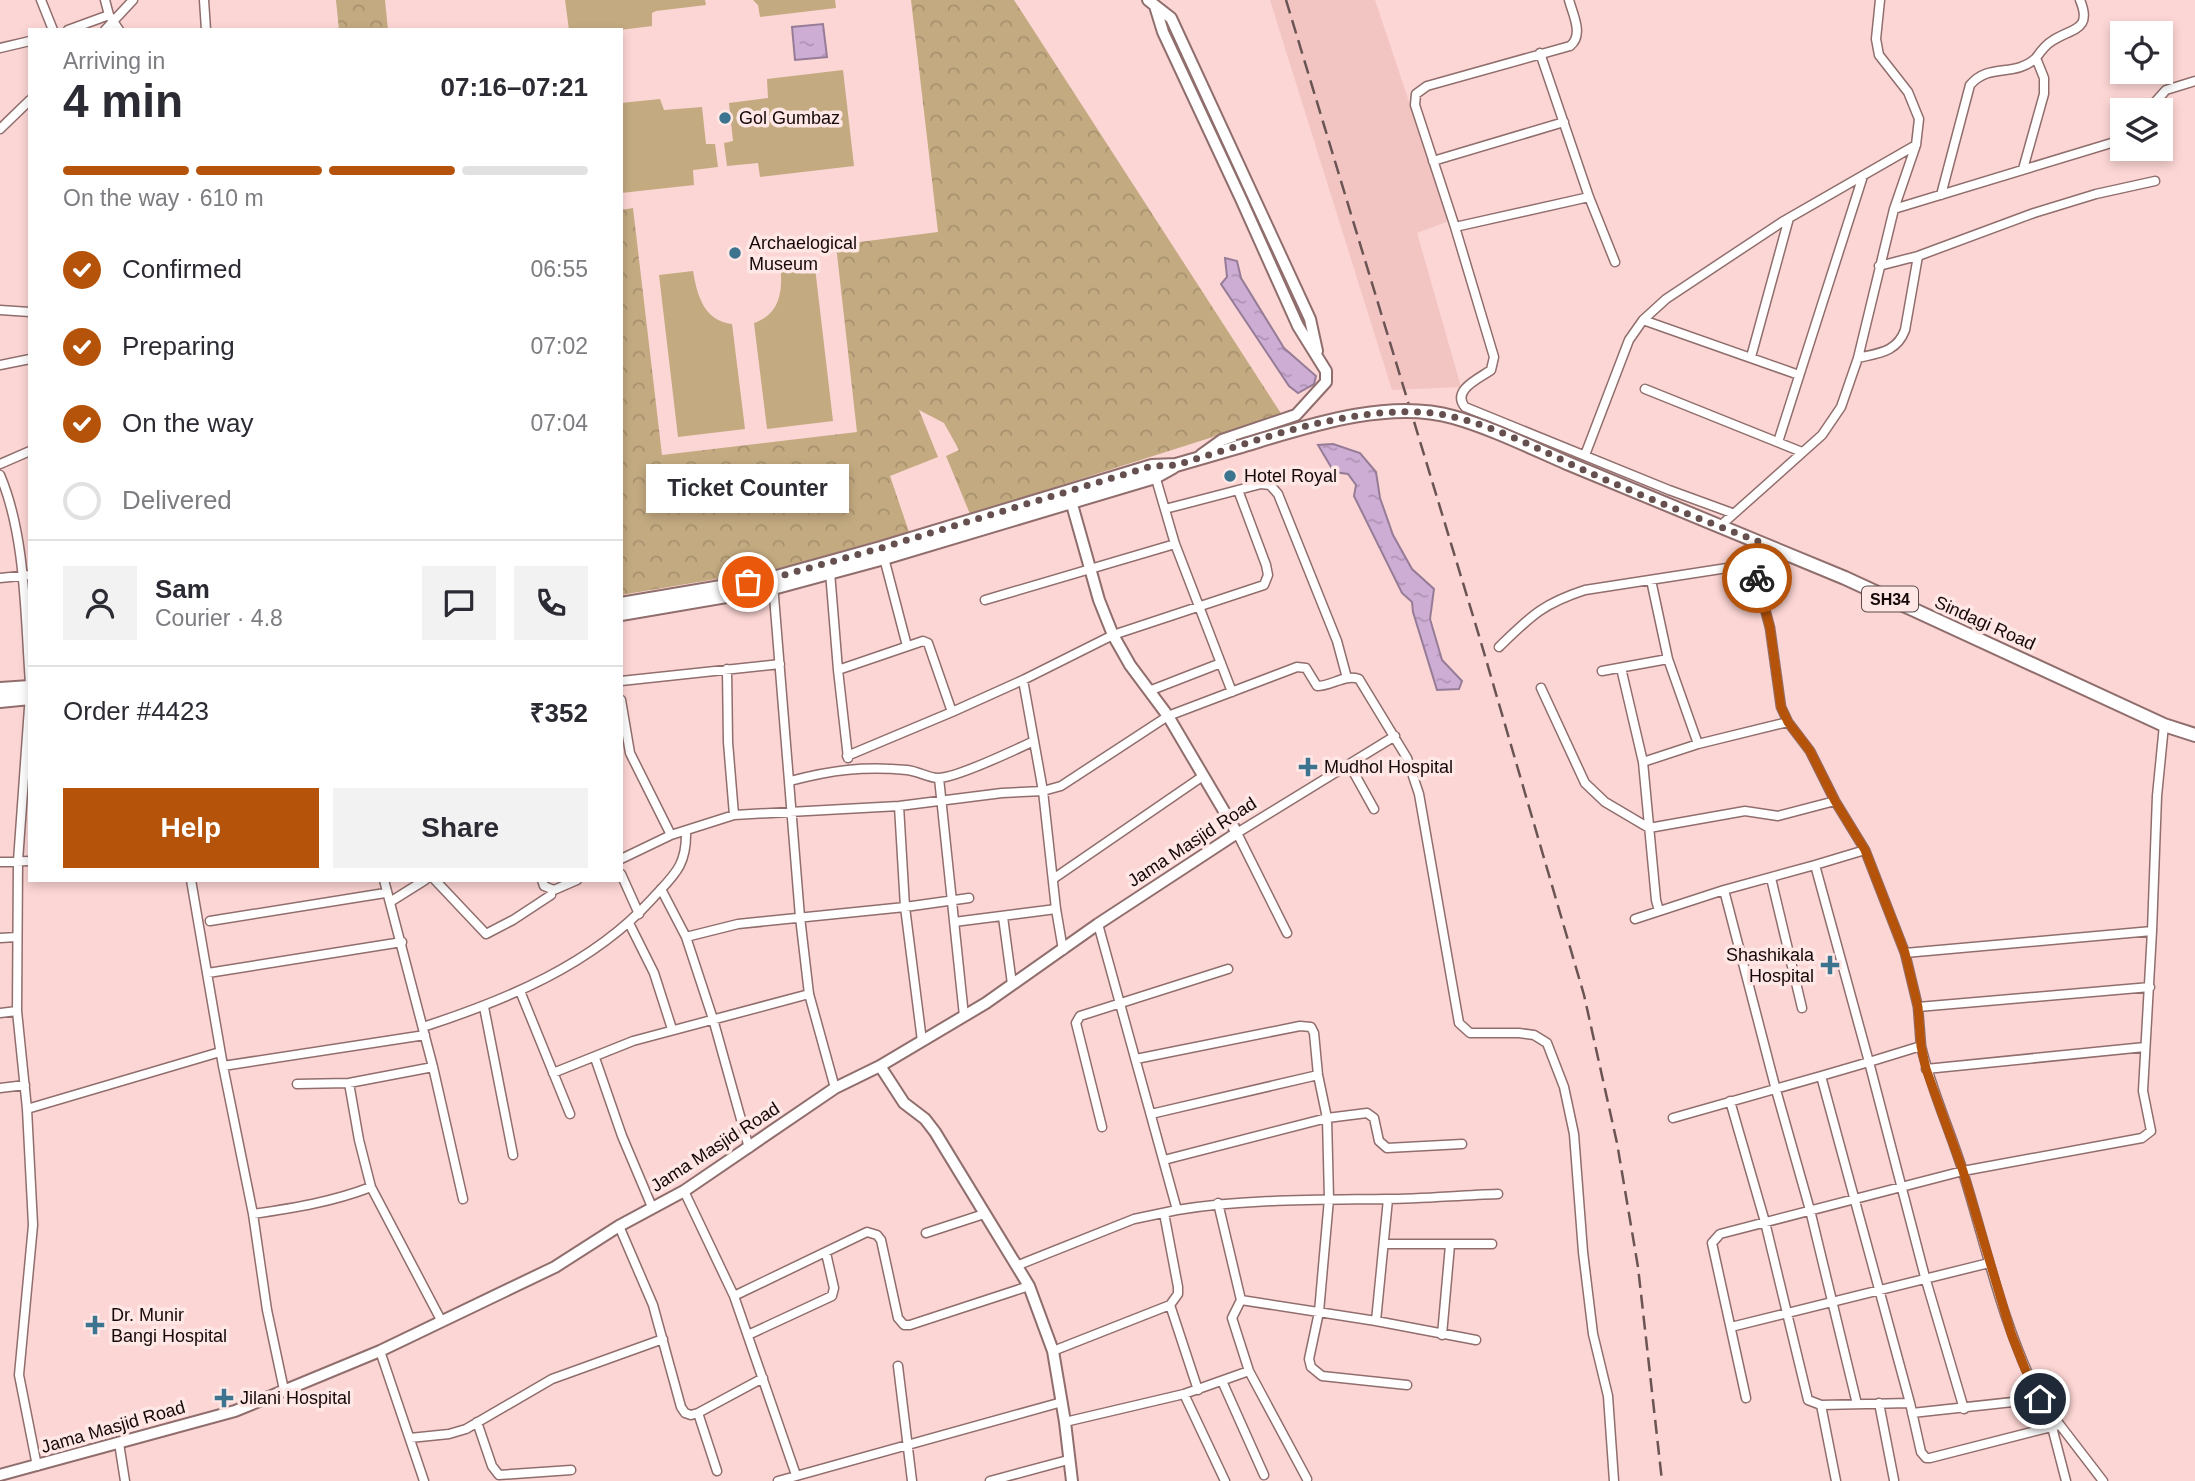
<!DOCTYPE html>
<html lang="en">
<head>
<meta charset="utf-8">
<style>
	body { margin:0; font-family:Helvetica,sans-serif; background:#f2f2f3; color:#2b2b33; height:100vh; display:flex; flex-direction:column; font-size:26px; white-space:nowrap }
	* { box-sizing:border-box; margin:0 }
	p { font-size:23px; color:#7c7c81 }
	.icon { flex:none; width:38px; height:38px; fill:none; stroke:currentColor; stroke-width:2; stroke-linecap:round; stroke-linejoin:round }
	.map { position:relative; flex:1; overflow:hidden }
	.details { position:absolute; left:28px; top:28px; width:595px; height:854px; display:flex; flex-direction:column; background:#fff; border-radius:0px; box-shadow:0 4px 10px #0003 }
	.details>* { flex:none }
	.tools { position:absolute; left:2110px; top:21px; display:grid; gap:14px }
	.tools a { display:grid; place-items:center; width:63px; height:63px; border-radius:0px; background:#fff; box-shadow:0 4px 10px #0003; font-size:35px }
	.pin { position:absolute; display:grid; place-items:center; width:60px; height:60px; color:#fff; margin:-30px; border:4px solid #fff; border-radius:50%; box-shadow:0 2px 7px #0007 }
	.courier { position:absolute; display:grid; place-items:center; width:70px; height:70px; margin:-35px; border:5px solid #b45309; border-radius:50%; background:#fff; color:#222; box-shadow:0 2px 9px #0007 }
	.bubble { position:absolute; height:49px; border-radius:0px; background:#fff; box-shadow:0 4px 10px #0003; font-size:23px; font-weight:600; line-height:49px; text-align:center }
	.summary em { font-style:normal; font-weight:600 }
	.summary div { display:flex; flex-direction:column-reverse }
	.summary { display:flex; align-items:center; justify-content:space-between; height:119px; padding:0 35px }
	h1 { font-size:46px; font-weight:600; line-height:52px }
	.bar { display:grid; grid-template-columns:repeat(4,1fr); gap:10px 7px; align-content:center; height:84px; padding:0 35px }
	.bar i { height:9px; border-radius:5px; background:#e1e1e2 }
	.bar .current { background:#b45309 }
	.bar p { grid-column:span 4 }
	.line { display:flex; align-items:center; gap:18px; padding:0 35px; border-top:2px solid #e1e1e2 }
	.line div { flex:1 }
	.round { display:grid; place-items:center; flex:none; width:74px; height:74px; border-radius:0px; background:#f2f2f3 }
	ol { padding:0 35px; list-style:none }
	li { display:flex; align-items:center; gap:21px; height:77px }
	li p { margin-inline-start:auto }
	li .icon { padding:7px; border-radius:50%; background:#b45309; color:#fff; stroke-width:4 }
	li:last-child { color:#7c7c81 }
	li i { width:38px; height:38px; border:4px solid #e1e1e2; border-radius:50% }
	.action { display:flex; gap:14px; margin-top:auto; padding:14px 35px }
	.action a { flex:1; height:80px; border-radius:0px; background:#b45309; color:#fff; font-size:28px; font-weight:600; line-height:80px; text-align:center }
	.action a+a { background:#f2f2f3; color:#2b2b33 }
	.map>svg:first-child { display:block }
	.built { fill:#f2c5c3 }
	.green { fill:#c3aa81 }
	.forest { fill:url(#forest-crowns) }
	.water { fill:url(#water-ripples); stroke:#967c97; stroke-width:2 }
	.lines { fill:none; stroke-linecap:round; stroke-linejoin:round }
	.street-casing { stroke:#906e6d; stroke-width:11 }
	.secondary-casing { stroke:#906e6d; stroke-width:14 }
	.primary-casing { stroke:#906e6d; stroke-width:16 }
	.street { stroke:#fff; stroke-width:8 }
	.secondary { stroke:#fff; stroke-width:10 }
	.primary { stroke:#fff; stroke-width:12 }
	.rail { stroke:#6a5454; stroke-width:2.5; stroke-dasharray:14 7; stroke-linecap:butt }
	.primary-bridge-casing { stroke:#906e6d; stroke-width:16; stroke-linecap:butt }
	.primary-bridge { stroke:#fff; stroke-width:12 }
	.done { stroke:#65504f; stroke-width:7; stroke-dasharray:0 12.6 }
	.route { stroke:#b45309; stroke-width:9 }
	.poi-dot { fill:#3c748f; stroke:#ffe7e6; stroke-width:2.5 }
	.labels { text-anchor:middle; stroke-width:7; stroke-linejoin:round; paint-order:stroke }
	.shield { fill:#ffe7e6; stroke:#5a4b4b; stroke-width:2 }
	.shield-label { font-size:16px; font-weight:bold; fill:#140808 }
	.poi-label { font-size:18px; fill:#140808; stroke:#ffe7e6; text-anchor:start }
	.street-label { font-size:18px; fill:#140808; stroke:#ffe7e6 }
</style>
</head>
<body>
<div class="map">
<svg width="2195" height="1481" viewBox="0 0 2195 1481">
	<defs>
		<pattern id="forest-crowns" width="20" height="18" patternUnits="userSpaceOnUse" patternTransform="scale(1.75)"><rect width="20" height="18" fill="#c3aa81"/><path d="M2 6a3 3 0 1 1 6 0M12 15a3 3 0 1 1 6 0" fill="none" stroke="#a7916e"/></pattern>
		<pattern id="water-ripples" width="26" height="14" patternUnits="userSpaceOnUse" patternTransform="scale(1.75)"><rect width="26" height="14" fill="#cdadd4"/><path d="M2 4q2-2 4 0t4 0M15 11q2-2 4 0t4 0" fill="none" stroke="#af93b4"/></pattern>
	</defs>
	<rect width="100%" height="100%" fill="#fcd6d4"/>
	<!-- built -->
	<path class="built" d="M1270 0H1375L1449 221 1417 233 1461 387 1392 390Z"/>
	<!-- green -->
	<path class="green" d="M565 0H705L706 5 656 11 652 13V26L620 30H569Z
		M753 0H835L836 8 760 17 758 5Z
		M843 70 854 166 760 177 758 163 727 166 724 143 733 141 729 103 768 98 767 79Z
		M660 99 664 110 702 107 706 144H715L718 167 693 170 694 185 621 193V103Z
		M814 259 833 421 767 429 754 323C782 314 783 287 780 263Z
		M693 271C697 295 704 321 732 324L745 429 678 437 659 275Z"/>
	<!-- forest -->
	<path class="forest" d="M336 0H385L388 30H339Z
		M911 0H1014L1282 415 970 514 946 456 959 450 944 423 919 410 938 457 890 476 909 532 782 568 621 595V210L633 208 662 455 857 432 836 245 938 232Z"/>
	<!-- water -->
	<path class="water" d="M823 24 827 57 795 60 792 27Z
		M1225 258 1237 261 1241 278 1284 348 1316 376 1314 384 1298 393 1289 386 1221 284 1227 277Z
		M1333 444 1360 453 1376 472 1380 498 1393 535 1412 569 1434 589 1430 619 1442 660 1462 681 1459 689 1437 690 1413 612 1412 602 1402 593 1354 496 1356 485 1348 474 1334 472 1318 445Z"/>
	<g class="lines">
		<!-- street casing -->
		<g class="street-casing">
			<path id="street" d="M41 0 53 30
				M105 0 109 15 119 30
				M204 0 206 30
				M1569 0C1573 15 1584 35 1570 46L1427 86 1416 94 1415 105 1455 227 1494 357 1491 370C1480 378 1451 390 1465 407L1669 490 1732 513
				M68 30 109 15
				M105 30 133 0
				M0 48 30 41
				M1540 53 1589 197 1615 262
				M2148 110 2166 90 2195 81
				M0 129 30 100
				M1433 161 1564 122
				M2023 169 2044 94V78L2036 58C2041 51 2045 45 2052 41 2071 28 2093 31 2080 0
				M1941 195 1970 85C1990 62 2014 78 2036 58
				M1894 209 2118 141 2123 137
				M1455 227 1589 197
				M1879 266 1918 256 2034 213 2096 194 2155 181
				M0 310 30 312
				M1643 320 1799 375
				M1751 357 1789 218
				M1858 358C1879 353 1897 352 1905 330L1918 256
				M0 365 30 359
				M1645 389 1802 452
				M1778 442 1863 176
				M1585 455 1629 340 1643 320 1666 299 1782 222 1916 145
				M0 464 30 451
				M1154 472 1175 544 1232 692
				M0 475C26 536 25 617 30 683
				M1165 509 1261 484 1270 485 1278 494 1337 641 1347 678
				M1719 527 1822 435 1841 407 1858 358 1894 209 1916 145 1919 119 1908 92 1879 55 1876 39 1880 0
				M1760 542 1753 564 1770 628 1781 707 1788 722 1810 751 1835 801 1865 850 1815 865 1869 1062 1821 1076 1910 1403 1921 1452 1926 1458H1930L2059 1425
				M884 558 907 646
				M830 572 838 670 848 758
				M0 578 30 575
				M1651 580 1668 659 1698 744
				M773 584 800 917 809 994 835 1088
				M985 600 1175 544
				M1499 647C1531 616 1542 604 1585 590L1753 564
				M1621 668 1643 762 1656 900 1659 911
				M727 669 728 742 734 815
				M838 670 923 641 928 643 952 712
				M1602 671 1668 659
				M1023 680 1043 791 1056 909 1063 950
				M621 681 780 664
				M1541 688 1585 783 1605 802 1649 828 1745 811 1778 816 1835 801
				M1149 691 1221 663
				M30 694 18 861 17 1011 27 1109 33 1225 19 1375 37 1466
				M621 700 630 753 671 835
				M847 756 952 712 1023 680 1113 635 1264 585 1268 575 1266 565 1238 490
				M1643 762 1698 744 1788 722
				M1349 764 1374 809
				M939 778 964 1016
				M790 781C832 770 863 766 907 770 918 771 928 778 938 778 956 778 1015 750 1034 741
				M899 806 905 907 922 1041
				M1865 850 1905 953 1918 1007 1921 1046
				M621 859 671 835 734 815 899 806 1002 793 1043 791 1061 786 1168 716 1297 667 1306 668 1317 686C1332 686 1344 674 1359 679L1407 758 1419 794 1459 1023 1470 1033H1519L1534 1035 1547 1043 1564 1087 1574 1134 1583 1252 1593 1334 1608 1396 1614 1481
				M0 862 30 861
				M621 874 639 914
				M1771 878 1802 1008
				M1053 879 1203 776
				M191 880 223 1066 253 1214 267 1310 284 1390
				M384 880 433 1067 463 1199
				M435 880 486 934 513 920 551 895
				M542 880 544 886 554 890 577 880
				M661 889 686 937 713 1019 749 1148
				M1724 890 1776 1090 1810 1210 1857 1404
				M390 902 425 880
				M1003 917 1012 984
				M1635 919 1724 890 1815 865
				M210 921 385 893 387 891
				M954 922 1056 909
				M629 923 654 973 672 1029
				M1098 924 1177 1210C1246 1199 1316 1200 1386 1199 1423 1199 1461 1195 1498 1194
				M2152 931 2157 796 2164 725
				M1287 933 1237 833 1395 736
				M686 937 738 924 905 907 969 898
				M0 938 17 937
				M208 973 402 942
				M520 991 570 1114
				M484 1007 513 1155
				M1918 1007 2150 987
				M0 1013 17 1011
				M423 1027C506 1000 592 965 652 899 674 875 687 866 686 831
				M595 1058 622 1136 652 1207
				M1136 1059 1300 1026 1311 1027 1314 1033 1318 1075 1327 1118 1329 1199 1319 1312 1309 1359 1311 1367 1322 1376 1407 1385
				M223 1066 425 1035
				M1926 1069 2145 1047
				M553 1073 633 1041 809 994
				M349 1083 359 1140 371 1187 442 1322
				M297 1084 349 1083 433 1067
				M0 1088 25 1085
				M1730 1101 1765 1222 1808 1400 1821 1405 1910 1403
				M27 1109 220 1052
				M1151 1114 1318 1075
				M1673 1118 1821 1076
				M1102 1127 1076 1023 1080 1016 1228 969
				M1164 1160 1327 1118 1367 1113 1374 1118 1379 1141 1387 1148 1462 1144
				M684 1191 734 1296 796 1475
				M1218 1203 1241 1300 1376 1321 1476 1340
				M1164 1213 1178 1287V1294L1170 1305 1198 1390
				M253 1214C294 1208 332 1202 371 1187
				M619 1226 653 1305 681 1407 685 1413 691 1415 698 1413
				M926 1233 984 1214
				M1384 1244H1492
				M1016 1266 1134 1219 1177 1210
				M734 1296 867 1232 877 1235 881 1240 898 1318 904 1325H910L1029 1286
				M1241 1300 1232 1318 1249 1371 1307 1479
				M1376 1321 1388 1199
				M1731 1327 1989 1263
				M748 1335 832 1296 834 1288 826 1253
				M1442 1335 1450 1245
				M380 1351 424 1481
				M1053 1351 1170 1305
				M898 1366 912 1481
				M1222 1381 1264 1475
				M1184 1394 1225 1481
				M1746 1398 1712 1243 1720 1234 1963 1171 2142 1138 2151 1131 2143 1091 2152 931 1905 953
				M2040 1399 2103 1481
				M1879 1403 1894 1480
				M1821 1405 1836 1481
				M1912 1413 2040 1399C2003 1327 1987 1249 1963 1172 1950 1130 1931 1089 1921 1046L1869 1062 1925 1277 1964 1409
				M477 1422 492 1466 499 1475 571 1470
				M1065 1422 1184 1394 1249 1371
				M2052 1427 2066 1481
				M410 1438 449 1434 466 1429 552 1379 663 1339
				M119 1443 125 1481
				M717 1471 698 1413 763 1378
				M778 1481 1062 1402
				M990 1481 1068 1460"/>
		</g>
		<!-- secondary casing -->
		<g class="secondary-casing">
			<path id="secondary" d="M1148 0 1171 18 1310 319 1317 351
				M1155 6 1163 32 1241 199 1298 326 1326 371V382L1296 415 1222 440 1201 455
				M880 1066 904 1103 925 1119 935 1132 1029 1286 1053 1351 1065 1422 1072 1481
				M0 1475 235 1411 380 1351 555 1267 619 1226 684 1191 835 1088 880 1066 986 1003 1098 924 1237 833 1168 716 1130 665 1113 635 1099 600 1071 501"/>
		</g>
		<!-- primary casing -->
		<g class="primary-casing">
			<path id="primary" d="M1567 463 1845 578 2164 725 2195 735
				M621 604 773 578 881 548 1152 466 1176 465 1238 447
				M621 614 773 588 884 558 1155 477 1173 467
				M0 689 30 687
				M0 701 30 698"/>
		</g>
		<!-- street -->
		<use href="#street" class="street"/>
		<!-- secondary -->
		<use href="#secondary" class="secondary"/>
		<!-- primary -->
		<use href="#primary" class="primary"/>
		<!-- rail -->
		<path class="rail" d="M1286 0 1480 639 1584 995 1617 1143 1638 1267 1662 1481"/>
		<!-- primary-bridge casing -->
		<g class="primary-bridge-casing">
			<path id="primary-bridge" d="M1238 447C1302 428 1386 398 1453 417 1492 428 1530 447 1567 463"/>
		</g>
		<!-- primary-bridge -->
		<use href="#primary-bridge" class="primary-bridge"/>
	</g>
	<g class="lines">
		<!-- done -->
		<path class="done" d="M748 582 773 578 881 548 1152 466 1176 465C1255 442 1336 409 1419 412 1475 414 1537 449 1588 472 1644 497 1702 520 1760 542L1753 564 1757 578"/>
		<!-- route -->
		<path class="route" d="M1757 578 1770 628 1781 707 1788 722 1810 751 1835 801 1865 850 1905 953 1918 1007 1921 1046 1926 1069 1963 1171 2011 1333 2025 1369 2040 1399"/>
	</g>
	<!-- markers -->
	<g class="poi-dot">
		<circle cx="725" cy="118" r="7"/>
		<circle cx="735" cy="253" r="7"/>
		<circle cx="1230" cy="476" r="7"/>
		<path d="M1304.5 756.5h7v7h7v7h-7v7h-7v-7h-7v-7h7z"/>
		<path d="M1826.5 954.5h7v7h7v7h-7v7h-7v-7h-7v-7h7z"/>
		<path d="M91.5 1314.5h7v7h7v7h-7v7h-7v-7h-7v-7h7z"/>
		<path d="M220.5 1387.5h7v7h7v7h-7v7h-7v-7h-7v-7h7z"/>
	</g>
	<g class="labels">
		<!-- shield labels -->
		<rect class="shield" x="1862" y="586.5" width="56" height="25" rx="5"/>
		<g class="shield-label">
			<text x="1890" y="605">SH34</text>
		</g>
		<!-- poi labels -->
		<g class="poi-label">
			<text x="739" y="124">Gol Gumbaz</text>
			<text x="749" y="249">Archaelogical<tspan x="749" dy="21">Museum</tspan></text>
			<text x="1244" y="482">Hotel Royal</text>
			<text x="1324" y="773">Mudhol Hospital</text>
			<text x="1814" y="961" text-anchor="end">Shashikala<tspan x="1814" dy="21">Hospital</tspan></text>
			<text x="111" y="1321">Dr. Munir<tspan x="111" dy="21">Bangi Hospital</tspan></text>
			<text x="240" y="1404">Jilani Hospital</text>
		</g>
		<!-- street labels -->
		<g class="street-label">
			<text transform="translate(1985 623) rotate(24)" y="6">Sindagi Road</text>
			<text transform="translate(1192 842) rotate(-33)" y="6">Jama Masjid Road</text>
			<text transform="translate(715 1147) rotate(-33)" y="6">Jama Masjid Road</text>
			<text transform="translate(113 1427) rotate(-16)" y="6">Jama Masjid Road</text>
		</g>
	</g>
</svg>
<div class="tools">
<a><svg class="icon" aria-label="locate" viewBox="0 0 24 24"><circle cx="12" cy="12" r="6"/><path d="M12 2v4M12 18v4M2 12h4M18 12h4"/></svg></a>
<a><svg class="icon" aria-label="layers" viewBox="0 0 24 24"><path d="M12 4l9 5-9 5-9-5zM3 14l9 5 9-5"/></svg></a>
</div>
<div class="pin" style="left:748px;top:582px;background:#ea580c"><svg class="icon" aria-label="bag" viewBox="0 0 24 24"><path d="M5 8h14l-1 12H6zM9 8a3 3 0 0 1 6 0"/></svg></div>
<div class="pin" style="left:2040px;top:1399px;background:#1f2937"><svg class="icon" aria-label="home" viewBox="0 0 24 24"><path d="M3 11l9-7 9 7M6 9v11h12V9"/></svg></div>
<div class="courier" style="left:1757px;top:578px"><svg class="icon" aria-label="bike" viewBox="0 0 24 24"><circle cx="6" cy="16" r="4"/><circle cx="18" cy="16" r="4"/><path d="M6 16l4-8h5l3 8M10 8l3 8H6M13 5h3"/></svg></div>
<div class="bubble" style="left:646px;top:464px;width:203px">Ticket Counter</div>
<section class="details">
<div class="summary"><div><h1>4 min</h1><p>Arriving in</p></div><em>07:16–07:21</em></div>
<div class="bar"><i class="current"></i><i class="current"></i><i class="current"></i><i></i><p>On the way · 610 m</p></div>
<ol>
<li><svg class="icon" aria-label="check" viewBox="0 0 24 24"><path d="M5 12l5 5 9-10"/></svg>Confirmed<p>06:55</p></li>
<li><svg class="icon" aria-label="check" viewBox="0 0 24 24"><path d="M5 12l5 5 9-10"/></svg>Preparing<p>07:02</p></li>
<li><svg class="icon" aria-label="check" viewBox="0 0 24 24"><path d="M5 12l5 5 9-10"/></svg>On the way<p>07:04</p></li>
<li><i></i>Delivered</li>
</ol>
<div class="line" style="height:126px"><a class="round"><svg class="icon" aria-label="person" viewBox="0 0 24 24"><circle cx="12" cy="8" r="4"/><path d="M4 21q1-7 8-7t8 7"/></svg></a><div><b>Sam</b><p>Courier · 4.8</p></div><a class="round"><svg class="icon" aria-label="chat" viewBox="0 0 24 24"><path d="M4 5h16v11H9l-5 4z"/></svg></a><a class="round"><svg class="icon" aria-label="phone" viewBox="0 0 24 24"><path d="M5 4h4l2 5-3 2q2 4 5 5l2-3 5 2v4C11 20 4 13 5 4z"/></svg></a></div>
<div class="line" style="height:91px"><div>Order #4423</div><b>₹352</b></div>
<div class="action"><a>Help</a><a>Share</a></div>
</section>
</div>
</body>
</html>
